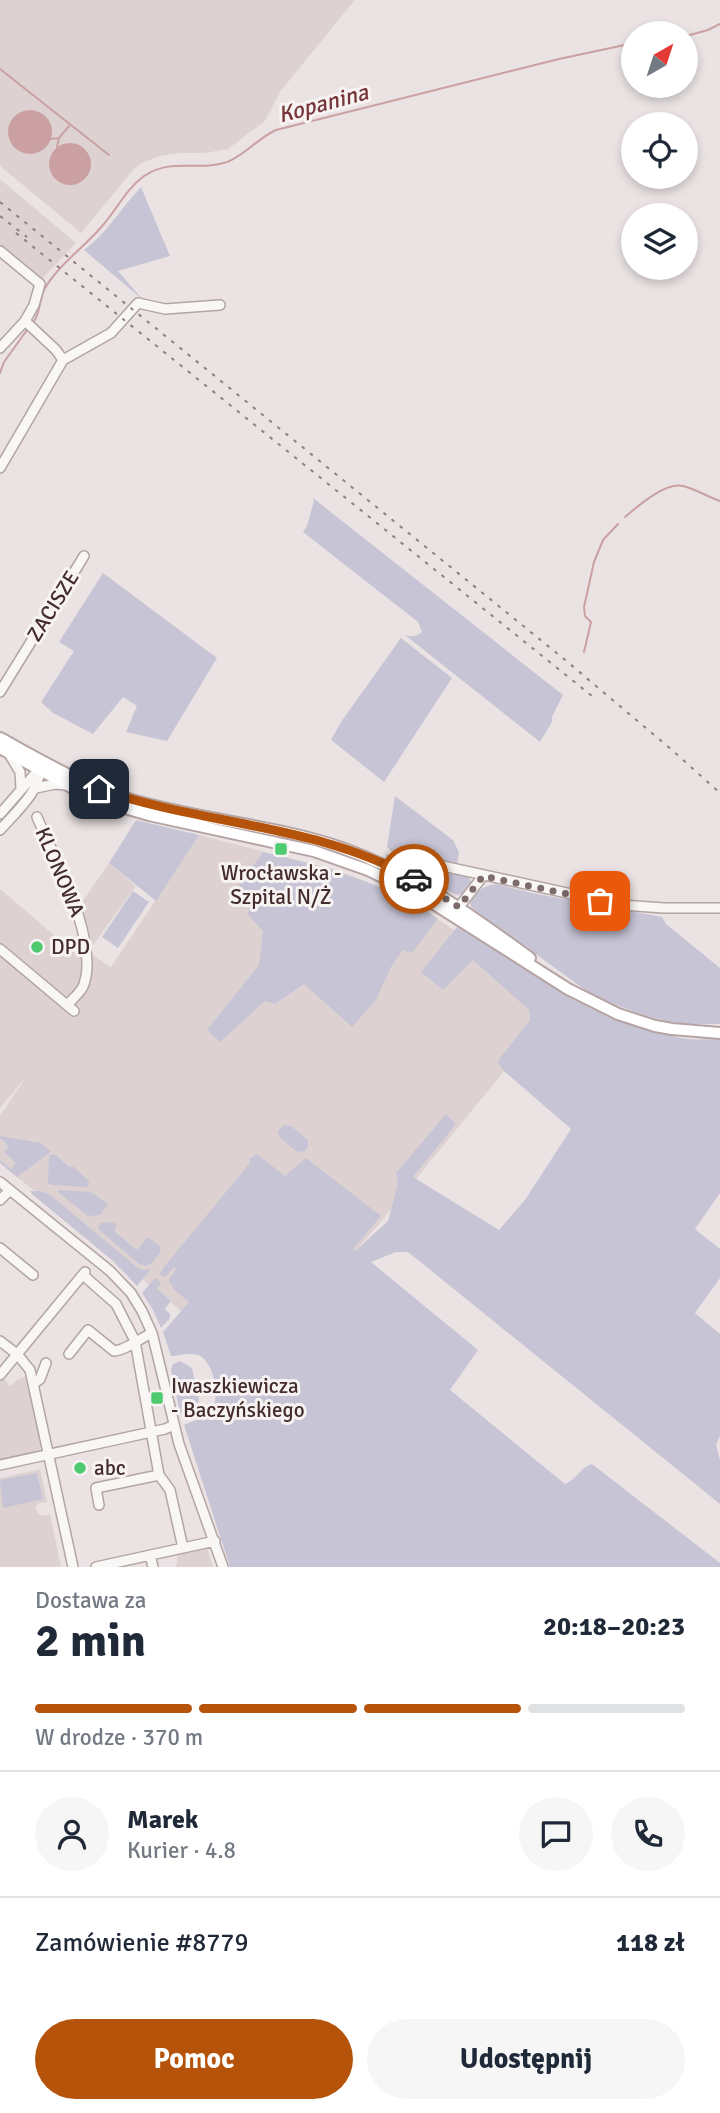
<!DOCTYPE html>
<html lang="pl">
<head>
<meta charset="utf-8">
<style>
	body { margin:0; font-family:Signika,sans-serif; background:#f6f6f7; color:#1f2937; height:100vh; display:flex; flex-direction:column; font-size:26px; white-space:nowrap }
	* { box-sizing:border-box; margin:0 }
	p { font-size:23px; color:#747a83 }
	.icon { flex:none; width:38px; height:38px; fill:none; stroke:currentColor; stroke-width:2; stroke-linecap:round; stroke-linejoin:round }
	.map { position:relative; height:1567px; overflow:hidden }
	.side { display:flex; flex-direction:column; background:#fff; flex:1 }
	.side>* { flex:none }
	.needle { width:46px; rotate:39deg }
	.controls { position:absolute; left:621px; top:21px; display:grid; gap:14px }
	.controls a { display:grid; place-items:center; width:77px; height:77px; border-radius:50%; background:#fff; box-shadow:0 4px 10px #0003; font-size:35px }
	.pin { position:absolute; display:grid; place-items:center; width:60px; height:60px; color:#fff; margin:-30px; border-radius:14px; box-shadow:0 4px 10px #0006 }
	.courier { position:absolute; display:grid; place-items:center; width:70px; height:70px; margin:-35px; border:5px solid #b45309; border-radius:50%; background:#fff; color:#222; box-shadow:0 2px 9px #0007 }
	.headline em { font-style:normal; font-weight:700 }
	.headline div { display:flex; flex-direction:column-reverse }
	.headline { display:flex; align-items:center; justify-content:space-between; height:119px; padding:0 35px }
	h1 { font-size:46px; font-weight:700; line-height:52px }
	.bar { display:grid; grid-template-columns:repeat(4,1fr); gap:10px 7px; align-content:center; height:84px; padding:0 35px }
	.bar i { height:9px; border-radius:5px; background:#e0e1e3 }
	.bar .active { background:#b45309 }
	.bar p { grid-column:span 4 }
	.line { display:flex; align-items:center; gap:18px; padding:0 35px; border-top:2px solid #e0e1e3 }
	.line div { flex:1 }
	.round { display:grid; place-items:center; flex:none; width:74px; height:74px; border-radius:37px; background:#f6f6f7 }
	.primary-button { display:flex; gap:14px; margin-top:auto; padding:14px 35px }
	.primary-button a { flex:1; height:80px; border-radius:42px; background:#b45309; color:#fff; font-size:28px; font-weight:700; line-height:80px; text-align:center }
	.primary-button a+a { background:#f6f6f7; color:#1f2937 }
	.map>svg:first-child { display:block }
	.built { fill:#ddd2d1 }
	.green { fill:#c7c5d5 }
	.water { fill:#caa0a3 }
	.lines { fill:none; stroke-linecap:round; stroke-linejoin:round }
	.stream { stroke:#caa0a3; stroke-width:2 }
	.minor-casing { stroke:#b2a5a4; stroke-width:12 }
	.major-casing { stroke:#b6a3a3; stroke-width:14 }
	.minor { stroke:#f9f6f6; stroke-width:9 }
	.major { stroke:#fff; stroke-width:10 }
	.rail { stroke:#947e7d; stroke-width:2; stroke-dasharray:3.5 7; stroke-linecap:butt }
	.done { stroke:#7e6c6b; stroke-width:7; stroke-dasharray:0 12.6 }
	.route { stroke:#b45309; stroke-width:9 }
	.poi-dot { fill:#4dcb6e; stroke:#f8f3f3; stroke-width:2.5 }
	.labels { text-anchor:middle; stroke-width:6; stroke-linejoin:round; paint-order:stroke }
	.street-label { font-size:21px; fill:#432c2b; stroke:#f8f3f3 }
	.poi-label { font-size:21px; fill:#432c2b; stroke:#f8f3f3; text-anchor:start }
	.water-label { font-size:23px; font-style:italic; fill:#763639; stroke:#f8f3f3 }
</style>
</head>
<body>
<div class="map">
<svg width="720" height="1567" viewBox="0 0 720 1567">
	<rect width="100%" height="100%" fill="#ebe3e3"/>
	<!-- built -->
	<path class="built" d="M0 0H354V1L280 92 265 121 228 149 205 153H180L160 156 142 163 134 169 81 233 0 166Z
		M0 179 76 243 39 282 0 252Z
		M199 835 337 870 414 902 559 1004 380 1223 252 1369 0 1163V1116L26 1077 0 1108V889L83 960 94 956 111 967Z
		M109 863 136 886 93 945 78 908Z
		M27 1376 41 1448 37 1451 0 1459V1382L4 1379 10 1386 17 1380Z
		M40 1469 47 1502 39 1503 36 1507 37 1513 42 1516 50 1514 61 1567H0V1478Z
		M206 1544 213 1567H176L178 1556 177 1550Z"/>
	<!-- green -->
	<path class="green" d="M141 187 170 256 118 271 143 300 84 250C107 233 121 208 141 187Z
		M313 498 563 695 552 717V722L540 742 405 635C412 637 416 637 422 632L418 622 303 532 307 526 314 501Z
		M103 573 217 658 167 741 126 732 137 706 123 697 93 734 53 713 41 702 74 651 59 642Z
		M401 638 452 678 384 782 331 740 341 722Z
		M395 796 453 840 459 852 457 866 399 854 391 851 387 847Z
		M136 820 199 835 156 901 109 863Z
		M263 852C324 867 386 882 438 919L412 953 403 950 391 967 376 1000 352 1027 304 984 275 1004 265 1001 220 1042 207 1030 259 965 263 931 247 914 252 906 235 891Z
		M386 853 394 859 469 877 472 883 462 894 456 895 386 858Z
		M496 884 532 893 662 917 666 924 720 968V1024H679L646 1016 595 997 472 908 470 904C475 892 483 886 496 884Z
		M133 891 149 902 118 948 102 937Z
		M457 927C527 968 607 1027 688 1039 698 1040 710 1039 720 1039V1193L695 1229 720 1249V1278L695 1313 720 1334V1436L716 1445 720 1460V1504L408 1252H396L371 1262 478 1350 450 1390 565 1484C576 1480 581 1467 592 1464L720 1563V1567H230L184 1425C192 1421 203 1419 209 1413 222 1401 215 1362 198 1355 190 1352 179 1356 171 1356L163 1332 189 1302 172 1288 173 1286 169 1282V1279L176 1269 174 1267 166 1276 163 1277 160 1274 163 1268 250 1163 249 1159 257 1154 285 1176 306 1158 381 1216 353 1249 355 1251 388 1221 398 1184 396 1173 446 1114 456 1124 413 1177 499 1230 525 1200 571 1129 505 1072 497 1062 530 1020 529 1010 473 960 443 990 421 972Z
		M284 1125 291 1126 308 1140V1147L305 1151 297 1152 279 1137 278 1131Z
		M0 1136 41 1143 51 1152 17 1177 0 1163V1160L11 1169 16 1163 4 1152 8 1148 7 1144 0 1138Z
		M52 1154 56 1155 68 1166 74 1167 89 1181 88 1187 51 1185 48 1183 49 1156Z
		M59 1190 91 1192 108 1204 100 1215 88 1216 57 1191Z
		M30 1191H40L49 1194 138 1268 144 1270 151 1269 137 1286 113 1261 32 1194Z
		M114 1222 117 1226 114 1231 137 1250 148 1237 160 1246V1253L151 1264 145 1266 139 1264 99 1230 98 1226 101 1223Z
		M155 1278 161 1282 157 1289 171 1301 165 1309 170 1314V1318L161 1328 153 1310 142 1293Z
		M180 1361 192 1368 199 1400 196 1410 189 1414 180 1413 171 1370 173 1364Z
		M37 1473 43 1499 3 1508 0 1480Z"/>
	<!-- water -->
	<path class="water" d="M8 132a22 22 0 1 1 44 0a22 22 0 1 1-44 0Z
		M49 164a21 21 0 1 1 42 0a21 21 0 1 1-42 0Z"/>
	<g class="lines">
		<!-- stream -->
		<path class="stream" d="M686 36 708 30 720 24
			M0 69 109 155
			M51 139 59 138 69 126
			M57 147 59 138
			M33 323C41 312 39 299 45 288 60 263 85 247 103 225 117 209 126 189 144 176 173 157 199 172 227 162 245 155 258 138 276 130L559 59 634 43
			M0 373 4 362 27 330
			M625 517C638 506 665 482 683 486 696 489 708 497 720 501
			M584 652 591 622 585 616 584 607 594 562 603 540 618 524"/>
		<!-- minor casing -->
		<g class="minor-casing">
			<path id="minor" d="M0 251 40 284 34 305 25 321
				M0 348 25 321 56 350 63 360 0 468
				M63 360 111 333 138 303 165 309 220 305
				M0 692 84 556
				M8 752 20 772 21 788
				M36 788 55 784 65 785
				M0 814 34 775 42 771
				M37 817C55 859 99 940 84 984 82 992 72 999 67 1005
				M0 830C14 814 44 788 39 766
				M397 856 622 905 664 908H720
				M459 907 483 876
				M0 949 74 1011
				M0 1182 110 1271 131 1293 142 1311 152 1333 179 1444 223 1567
				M0 1200 10 1190
				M0 1248 33 1275
				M83 1275 116 1304 135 1341 159 1475 170 1490 183 1548
				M0 1341 17 1354 30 1370 73 1567
				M69 1354 88 1330 114 1351C124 1351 141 1338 152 1333
				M0 1375 85 1272
				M33 1384 40 1379 46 1363
				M0 1465 165 1429 174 1425
				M99 1505 96 1488 159 1475
				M150 1555 153 1567
				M96 1567 215 1541"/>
		</g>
		<!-- major casing -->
		<g class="major-casing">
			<path id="major" d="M0 738C40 760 81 784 125 798 196 820 272 824 342 848 414 873 469 914 530 958
				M0 748 82 793 111 804 149 815 314 851 368 870 420 895 568 989 618 1014 655 1026 672 1029 720 1033"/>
		</g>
		<!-- minor -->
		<use href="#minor" class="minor"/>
		<!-- major -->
		<use href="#major" class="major"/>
		<!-- rail -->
		<path class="rail" d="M0 202 564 659 672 750 720 793
			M0 216 27 237
			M16 233 592 696"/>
	</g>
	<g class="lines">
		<!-- done -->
		<path class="done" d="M414 879 459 907 483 876 600 901"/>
		<!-- route -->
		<path class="route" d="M99 789C202 825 318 824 414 879"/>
	</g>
	<!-- markers -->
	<g class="poi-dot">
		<rect x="274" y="842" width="14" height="14" rx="3.5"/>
		<circle cx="37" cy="947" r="7"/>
		<rect x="150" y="1391" width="14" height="14" rx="3.5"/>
		<circle cx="80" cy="1468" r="7"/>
	</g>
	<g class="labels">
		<!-- street labels -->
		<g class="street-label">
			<text transform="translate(53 606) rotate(-58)" y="7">ZACISZE</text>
			<text transform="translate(60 872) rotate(67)" y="7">KLONOWA</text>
		</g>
		<!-- poi labels -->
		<g class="poi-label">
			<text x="281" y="880" text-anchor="middle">Wrocławska -<tspan x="281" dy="24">Szpital N/Ż</tspan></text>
			<text x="51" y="954">DPD</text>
			<text x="171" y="1393">Iwaszkiewicza<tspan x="171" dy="24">- Baczyńskiego</tspan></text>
			<text x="94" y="1475">abc</text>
		</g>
		<!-- water labels -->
		<g class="water-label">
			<text transform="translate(323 103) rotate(-15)" y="8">Kopanina</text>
		</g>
	</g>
</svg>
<div class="controls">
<a><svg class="needle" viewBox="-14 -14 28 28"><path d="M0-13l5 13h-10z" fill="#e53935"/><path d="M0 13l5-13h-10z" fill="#747a83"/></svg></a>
<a><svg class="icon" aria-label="locate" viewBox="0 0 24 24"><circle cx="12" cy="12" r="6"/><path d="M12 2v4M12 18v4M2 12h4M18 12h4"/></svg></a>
<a><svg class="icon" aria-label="layers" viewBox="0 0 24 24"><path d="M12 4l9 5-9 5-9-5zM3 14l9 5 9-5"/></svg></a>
</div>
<div class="pin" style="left:600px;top:901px;background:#ea580c"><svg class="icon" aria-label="bag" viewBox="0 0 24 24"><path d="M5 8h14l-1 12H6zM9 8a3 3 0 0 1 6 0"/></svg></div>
<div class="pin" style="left:99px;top:789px;background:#1f2937"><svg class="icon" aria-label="home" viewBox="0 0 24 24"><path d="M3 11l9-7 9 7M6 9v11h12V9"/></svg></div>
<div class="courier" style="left:414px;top:879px"><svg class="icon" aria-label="car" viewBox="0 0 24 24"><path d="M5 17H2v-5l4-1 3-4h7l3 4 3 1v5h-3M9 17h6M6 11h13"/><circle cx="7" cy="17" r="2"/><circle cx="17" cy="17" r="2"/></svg></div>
</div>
<section class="side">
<div class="headline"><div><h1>2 min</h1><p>Dostawa za</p></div><em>20:18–20:23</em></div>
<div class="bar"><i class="active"></i><i class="active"></i><i class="active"></i><i></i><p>W drodze · 370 m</p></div>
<div class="line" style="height:126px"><a class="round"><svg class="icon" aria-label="person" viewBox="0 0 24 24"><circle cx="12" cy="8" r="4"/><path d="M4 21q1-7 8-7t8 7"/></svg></a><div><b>Marek</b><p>Kurier · 4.8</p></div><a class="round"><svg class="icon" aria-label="chat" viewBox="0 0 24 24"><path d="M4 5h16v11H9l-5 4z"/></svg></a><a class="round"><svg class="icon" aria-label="phone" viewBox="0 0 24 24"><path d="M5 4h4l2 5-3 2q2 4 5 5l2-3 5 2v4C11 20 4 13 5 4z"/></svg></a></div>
<div class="line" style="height:91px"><div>Zamówienie #8779</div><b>118 zł</b></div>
<div class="primary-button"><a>Pomoc</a><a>Udostępnij</a></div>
</section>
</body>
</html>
